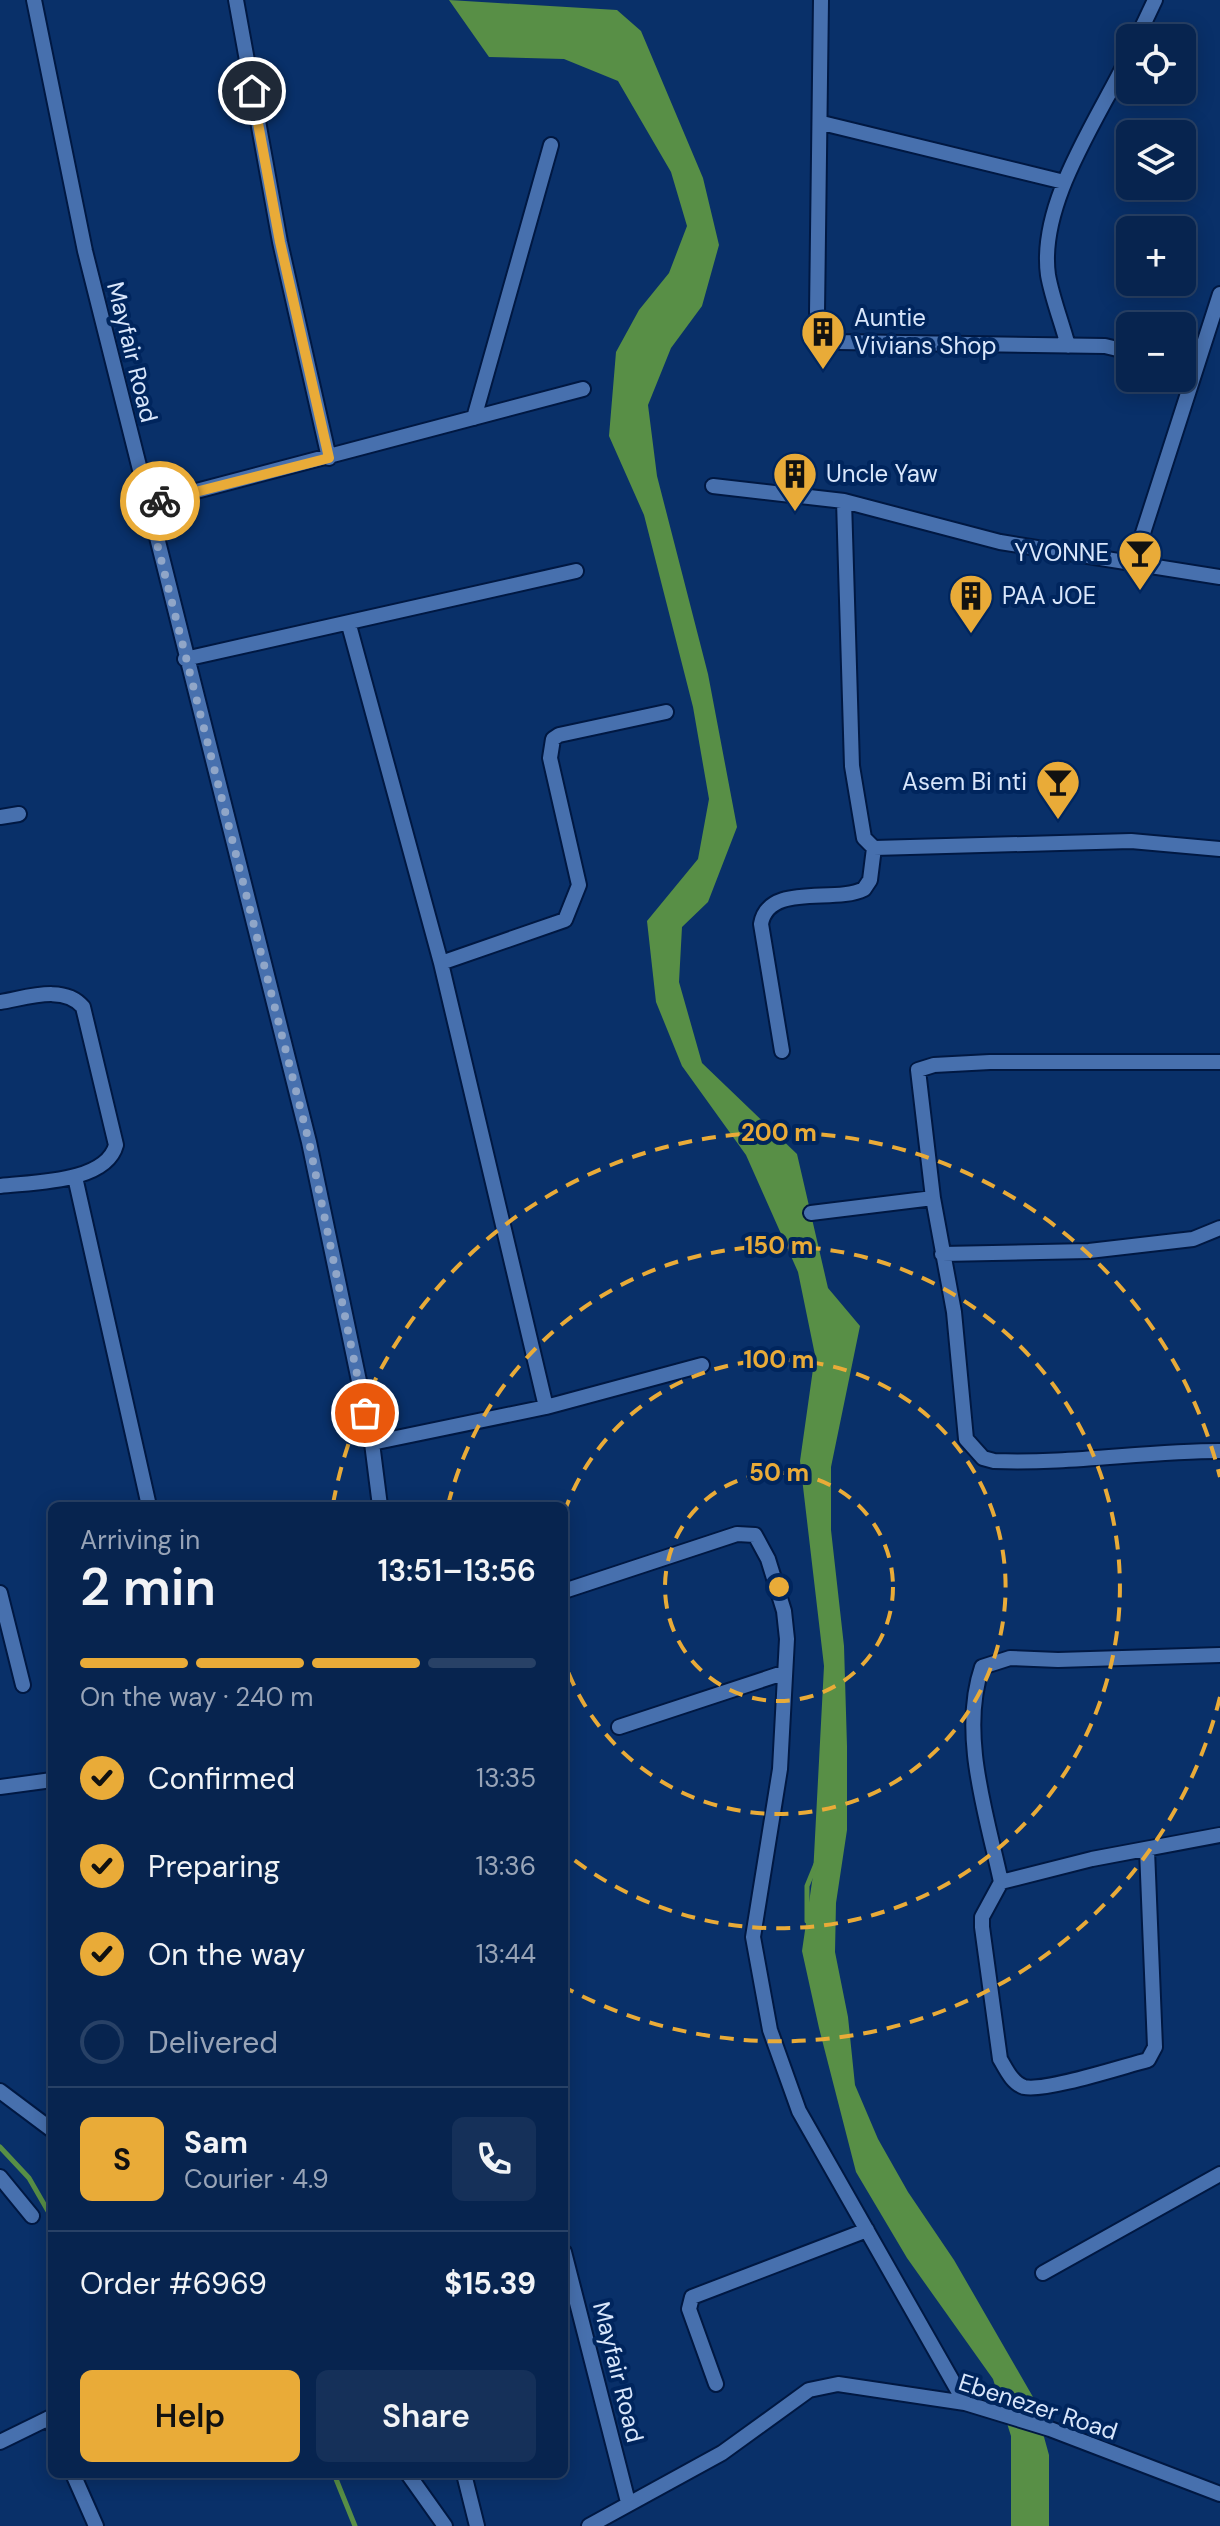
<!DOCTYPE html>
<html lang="en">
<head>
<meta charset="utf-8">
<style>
	body { margin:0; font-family:"DM Sans",sans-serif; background:#153059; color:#f1f3f6; height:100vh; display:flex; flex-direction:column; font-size:30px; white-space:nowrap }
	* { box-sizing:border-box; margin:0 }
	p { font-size:26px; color:#98a4b7 }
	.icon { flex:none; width:44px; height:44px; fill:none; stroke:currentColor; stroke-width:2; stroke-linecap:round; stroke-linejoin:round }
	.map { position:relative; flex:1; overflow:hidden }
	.drawer { position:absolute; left:48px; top:1502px; width:520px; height:976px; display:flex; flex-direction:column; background:#07244f; border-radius:12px; box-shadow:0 4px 20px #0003,0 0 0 2px #284166 }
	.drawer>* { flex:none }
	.tools { position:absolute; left:1116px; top:24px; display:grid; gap:16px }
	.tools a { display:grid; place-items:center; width:80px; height:80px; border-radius:12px; background:#07244f; box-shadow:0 4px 20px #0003,0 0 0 2px #284166; font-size:40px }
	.pin { position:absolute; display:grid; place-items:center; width:68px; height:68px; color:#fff; margin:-34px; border:4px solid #fff; border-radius:50%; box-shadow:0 2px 8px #0007 }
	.courier { position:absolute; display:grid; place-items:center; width:80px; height:80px; margin:-40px; border:6px solid #e9ab38; border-radius:50%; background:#fff; color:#222; box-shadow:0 2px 10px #0007 }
	.head em { font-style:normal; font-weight:600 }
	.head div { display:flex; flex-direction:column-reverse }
	.head { display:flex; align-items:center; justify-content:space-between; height:136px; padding:0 32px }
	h1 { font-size:52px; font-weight:600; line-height:60px }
	.bar { display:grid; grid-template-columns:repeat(4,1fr); gap:12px 8px; align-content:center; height:96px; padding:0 32px }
	.bar i { height:10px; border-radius:6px; background:#284166 }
	.bar .current { background:#e9ab38 }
	.bar p { grid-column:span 4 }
	.line { display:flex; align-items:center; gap:20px; padding:0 32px; border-top:2px solid #284166 }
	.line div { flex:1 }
	.round { display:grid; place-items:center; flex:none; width:84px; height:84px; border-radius:12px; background:#153059 }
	ol { padding:0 32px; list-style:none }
	li { display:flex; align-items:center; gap:24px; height:88px }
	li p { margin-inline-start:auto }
	li .icon { padding:8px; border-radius:50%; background:#e9ab38; color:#111; stroke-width:4 }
	li:last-child { color:#98a4b7 }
	li i { width:44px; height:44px; border:4px solid #284166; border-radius:50% }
	.action { display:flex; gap:16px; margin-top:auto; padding:16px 32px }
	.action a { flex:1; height:92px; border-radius:12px; background:#e9ab38; color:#111; font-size:32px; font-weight:600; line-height:92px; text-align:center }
	.action a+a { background:#153059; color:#f1f3f6 }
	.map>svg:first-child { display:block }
	.water { fill:#588f46 }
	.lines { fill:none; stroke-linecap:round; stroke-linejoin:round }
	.stream { stroke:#588f46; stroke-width:5 }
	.minor-casing { stroke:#001842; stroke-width:18 }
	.minor { stroke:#4770ae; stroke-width:14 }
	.done { stroke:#90a6c8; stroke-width:8; stroke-dasharray:0 14.4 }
	.route { stroke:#e9ab38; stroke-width:10 }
	.ring { fill:none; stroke:#e9ab38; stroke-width:4; stroke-dasharray:14 10 }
	.labels { text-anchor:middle; stroke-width:8; stroke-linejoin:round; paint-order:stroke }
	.poi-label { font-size:24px; fill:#d8e6fb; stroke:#00255d; text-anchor:start }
	.street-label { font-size:24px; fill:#d8e6fb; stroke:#00255d }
	.centre { fill:#e9ab38; stroke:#00255d; stroke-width:4 }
	.ring-label { font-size:24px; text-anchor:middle; font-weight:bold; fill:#e9ab38; stroke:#00255d; stroke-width:8; stroke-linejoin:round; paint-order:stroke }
</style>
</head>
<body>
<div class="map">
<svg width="1220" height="2526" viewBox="0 0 1220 2526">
	<rect width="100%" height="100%" fill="#093069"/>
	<!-- water -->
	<path class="water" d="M449 0 617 10 641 31 703 178 719 245 702 306 671 348 648 405 657 476 708 674 737 827 708 902 682 927 679 982 702 1063 797 1154 828 1288 860 1326 831 1467V1530L844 1646 847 1746V1830L836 1903 835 1952 848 2017 855 2085 878 2139 908 2192 954 2260 1033 2397 1049 2455V2526H1011V2436L993 2379 907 2258 856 2172 819 2028 802 1951 813 1875 824 1666 800 1461 815 1355 798 1272 746 1155 682 1066 656 1002 647 921 698 859 709 799 693 707 644 515 609 436 616 352 639 310 669 273 687 226 671 172 618 81 564 59 489 57Z"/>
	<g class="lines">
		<!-- stream -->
		<path class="stream" d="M807 1921V1886L816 1864
			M0 2147 29 2178 52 2218
			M334 2474 355 2526"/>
		<!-- minor casing -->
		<g class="minor-casing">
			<path id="minor" d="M34 0 85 251 309 1142 372 1443 380 1506
				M236 0 280 242 329 458
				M821 0 817 313 822 332 838 342 1105 346 1130 352
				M1137 38 1155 0
				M822 123 1064 182
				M1068 346C1062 323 1052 298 1048 275 1038 202 1100 117 1130 53
				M474 418 551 145
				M713 486 844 501
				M147 504 583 389
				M1133 564 1220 294
				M1220 577 1000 542 844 501 852 766 864 838 874 848 1131 841 1220 849
				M349 625 441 963 546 1407
				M185 659 576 571
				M0 817 19 814
				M441 963 565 920 579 885 550 758 553 739 559 735 666 712
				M0 1002C26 998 64 984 83 1007L116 1145C106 1183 32 1182 0 1186
				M782 1051 761 924C768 882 835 904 864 889L870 880 874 848
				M1220 1062H990L934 1065 918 1070 933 1198 954 1312 966 1439 983 1458 994 1461C1070 1464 1145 1451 1220 1451
				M75 1177 149 1506
				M811 1213 933 1198
				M942 1254 1089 1251 1193 1239 1220 1228
				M372 1443 546 1407 702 1365
				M564 1591 737 1534 755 1535 768 1559 784 1611 787 1639 780 1769 753 1937 770 2030 799 2111 965 2403
				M0 1593 23 1685
				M619 1727 783 1673
				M0 1787 52 1780
				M1147 1850 1155 2047 1148 2060C1124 2066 1045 2092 1024 2087 1012 2083 1006 2069 1000 2059L982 1927V1917L1001 1882 1092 1859 1220 1835
				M1001 1882C987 1816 959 1734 982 1667L1010 1658 1058 1660 1220 1655
				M0 2091 52 2130
				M0 2177 32 2216
				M564 2252 628 2502
				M1043 2273 1220 2174
				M716 2384 689 2309 692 2297 867 2230
				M0 2442 49 2418 52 2425
				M73 2474 96 2526
				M408 2474 445 2526
				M464 2474 477 2526
				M589 2526 722 2453 809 2390 838 2384 965 2403 1050 2429 1220 2494"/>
		</g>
		<!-- minor -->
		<use href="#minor" class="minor"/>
	</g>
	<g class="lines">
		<!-- done -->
		<path class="done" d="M160 501 147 504 309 1142 365 1413"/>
		<!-- route -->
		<path class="route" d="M160 501 329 458 280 242 252 91"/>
	</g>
	<!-- distance rings -->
	<g class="ring">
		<circle cx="779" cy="1587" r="114"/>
		<path d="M564 1513A227 227 0 1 1 564 1661"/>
		<path d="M448 1505A341 341 0 1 1 564 1852"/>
		<path d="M1220 1697A454 454 0 0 1 566 1988M333 1504A454 454 0 0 1 1220 1477"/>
	</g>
	<!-- icons -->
	<defs>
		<g id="building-pin" transform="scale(2.3)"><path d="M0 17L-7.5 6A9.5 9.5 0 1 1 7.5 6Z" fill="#e9ab38" stroke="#00255d"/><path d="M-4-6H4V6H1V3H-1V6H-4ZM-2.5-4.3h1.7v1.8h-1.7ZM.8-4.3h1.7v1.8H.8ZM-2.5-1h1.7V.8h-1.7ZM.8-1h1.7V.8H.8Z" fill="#111"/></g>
		<g id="bar-pin" transform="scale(2.3)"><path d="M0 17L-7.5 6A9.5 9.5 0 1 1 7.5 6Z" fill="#e9ab38" stroke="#00255d"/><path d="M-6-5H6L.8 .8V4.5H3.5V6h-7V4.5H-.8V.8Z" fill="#111"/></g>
	</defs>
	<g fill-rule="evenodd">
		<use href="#building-pin" x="823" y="332"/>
		<use href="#building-pin" x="795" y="474"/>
		<use href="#bar-pin" x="1140" y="553"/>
		<use href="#building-pin" x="971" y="596"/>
		<use href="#bar-pin" x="1058" y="782"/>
	</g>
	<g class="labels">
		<!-- poi labels -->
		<g class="poi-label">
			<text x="854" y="326">Auntie<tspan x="854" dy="28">Vivians Shop</tspan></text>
			<text x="826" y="482">Uncle Yaw</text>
			<text x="1109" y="561" text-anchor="end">YVONNE</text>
			<text x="1002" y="604">PAA JOE</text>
			<text x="1027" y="790" text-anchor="end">Asem Bi nti</text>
		</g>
		<!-- street labels -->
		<g class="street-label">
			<text transform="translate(132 352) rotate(76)" y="8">Mayfair Road</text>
			<text transform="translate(618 2372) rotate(76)" y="8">Mayfair Road</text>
			<text transform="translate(1038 2407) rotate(18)" y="8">Ebenezer Road</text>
		</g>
	</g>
	<circle cx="779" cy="1587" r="12" class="centre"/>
	<g class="ring-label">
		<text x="779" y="1141">200 m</text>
		<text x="779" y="1254">150 m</text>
		<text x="779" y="1368">100 m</text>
		<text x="779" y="1481">50 m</text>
	</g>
</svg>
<div class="tools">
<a><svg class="icon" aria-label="locate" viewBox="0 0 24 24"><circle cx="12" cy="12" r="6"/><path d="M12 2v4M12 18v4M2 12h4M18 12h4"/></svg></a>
<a><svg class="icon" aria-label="layers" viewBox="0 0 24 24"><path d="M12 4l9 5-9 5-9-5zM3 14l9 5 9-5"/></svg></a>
<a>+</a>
<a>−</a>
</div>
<div class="pin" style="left:365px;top:1413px;background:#ea580c"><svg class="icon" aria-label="bag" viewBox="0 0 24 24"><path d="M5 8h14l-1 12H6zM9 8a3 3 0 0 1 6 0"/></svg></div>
<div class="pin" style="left:252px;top:91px;background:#1f2937"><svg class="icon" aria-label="home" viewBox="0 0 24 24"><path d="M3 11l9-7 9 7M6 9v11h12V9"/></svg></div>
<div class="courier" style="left:160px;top:501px"><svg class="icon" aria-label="bike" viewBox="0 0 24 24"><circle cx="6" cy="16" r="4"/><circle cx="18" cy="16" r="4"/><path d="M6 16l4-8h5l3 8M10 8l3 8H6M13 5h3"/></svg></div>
<section class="drawer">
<div class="head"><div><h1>2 min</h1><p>Arriving in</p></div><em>13:51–13:56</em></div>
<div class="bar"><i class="current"></i><i class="current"></i><i class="current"></i><i></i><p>On the way · 240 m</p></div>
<ol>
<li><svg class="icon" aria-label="check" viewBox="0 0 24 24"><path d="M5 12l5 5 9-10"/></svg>Confirmed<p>13:35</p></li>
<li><svg class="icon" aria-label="check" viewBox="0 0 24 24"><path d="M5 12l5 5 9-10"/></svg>Preparing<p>13:36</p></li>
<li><svg class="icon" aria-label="check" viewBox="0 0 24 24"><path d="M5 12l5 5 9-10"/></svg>On the way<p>13:44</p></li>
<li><i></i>Delivered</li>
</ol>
<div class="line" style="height:144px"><b class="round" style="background:#e9ab38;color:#111">S</b><div><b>Sam</b><p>Courier · 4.9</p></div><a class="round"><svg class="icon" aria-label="phone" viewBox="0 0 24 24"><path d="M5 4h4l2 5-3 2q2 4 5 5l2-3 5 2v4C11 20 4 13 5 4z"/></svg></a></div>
<div class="line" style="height:104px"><div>Order #6969</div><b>$15.39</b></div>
<div class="action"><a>Help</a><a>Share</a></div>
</section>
</div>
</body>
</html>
